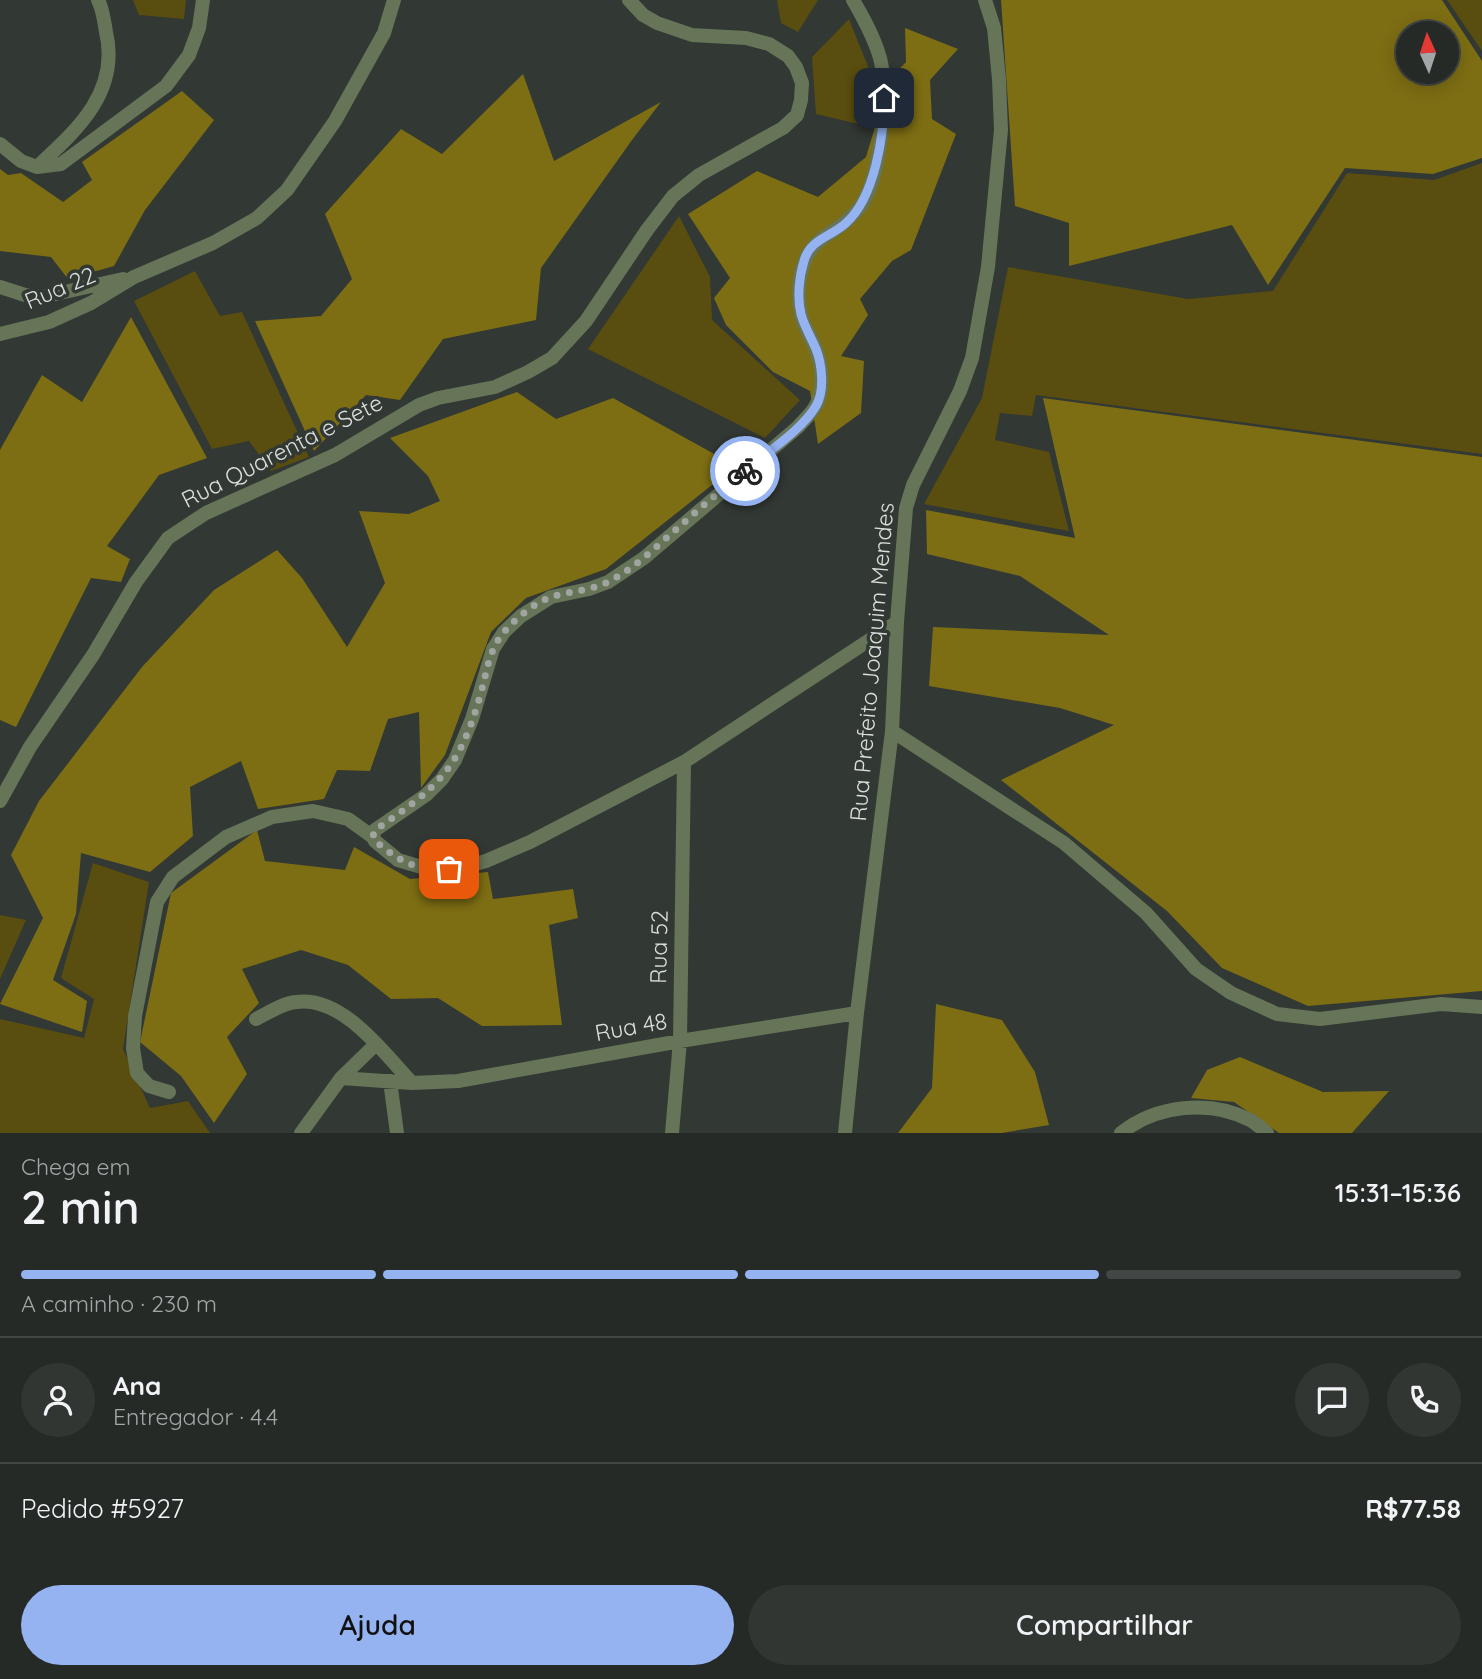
<!DOCTYPE html>
<html lang="pt">
<head>
<meta charset="utf-8">
<style>
	body { margin:0; font-family:Quicksand,sans-serif; background:#323633; color:#f1f3f6; height:100vh; display:flex; flex-direction:column; font-size:26px; white-space:nowrap }
	* { box-sizing:border-box; margin:0 }
	p { font-size:23px; color:#a4a7a7 }
	.icon { flex:none; width:38px; height:38px; fill:none; stroke:currentColor; stroke-width:2; stroke-linecap:round; stroke-linejoin:round }
	.map { position:relative; height:1133px; overflow:hidden }
	.drawer { display:flex; flex-direction:column; background:#262a27; flex:1 }
	.drawer>* { flex:none }
	.needle { width:46px; rotate:357deg }
	.fabs { position:absolute; left:1396px; top:21px; display:grid; gap:14px }
	.fabs a { display:grid; place-items:center; width:63px; height:63px; border-radius:50%; background:#262a27; box-shadow:0 4px 18px #0003,0 0 0 2px #424644; font-size:35px }
	.pin { position:absolute; display:grid; place-items:center; width:60px; height:60px; color:#fff; margin:-30px; border-radius:14px; box-shadow:0 4px 10px #0006 }
	.courier { position:absolute; display:grid; place-items:center; width:70px; height:70px; margin:-35px; border:5px solid #95b2f1; border-radius:50%; background:#fff; color:#222; box-shadow:0 2px 9px #0007 }
	.headline em { font-style:normal; font-weight:600 }
	.headline div { display:flex; flex-direction:column-reverse }
	.headline { display:flex; align-items:center; justify-content:space-between; height:119px; padding:0 21px }
	h1 { font-size:46px; font-weight:600; line-height:52px }
	.bar { display:grid; grid-template-columns:repeat(4,1fr); gap:10px 7px; align-content:center; height:84px; padding:0 21px }
	.bar i { height:9px; border-radius:5px; background:#424644 }
	.bar .on { background:#95b2f1 }
	.bar p { grid-column:span 4 }
	.line { display:flex; align-items:center; gap:18px; padding:0 21px; border-top:2px solid #424644 }
	.line div { flex:1 }
	.round { display:grid; place-items:center; flex:none; width:74px; height:74px; border-radius:37px; background:#323633 }
	.cta { display:flex; gap:14px; margin-top:auto; padding:14px 21px }
	.cta a { flex:1; height:80px; border-radius:42px; background:#95b2f1; color:#111; font-size:28px; font-weight:600; line-height:80px; text-align:center }
	.cta a+a { background:#323633; color:#f1f3f6 }
	.map>svg:first-child { display:block }
	.green { fill:#594d0f }
	.forest { fill:#7d6d13; fill-rule:evenodd }
	.lines { fill:none; stroke-linecap:round; stroke-linejoin:round }
	.street { stroke:#667457; stroke-width:14 }
	.done { stroke:#a0a5a1; stroke-width:7; stroke-dasharray:0 12.6 }
	.route { stroke:#95b2f1; stroke-width:9 }
	.labels { text-anchor:middle; stroke-width:7; stroke-linejoin:round; paint-order:stroke }
	.street-label { font-size:23px; fill:#dbdfdc; stroke:#323834 }
</style>
</head>
<body>
<div class="map">
<svg width="1482" height="1133" viewBox="0 0 1482 1133">
	<rect width="100%" height="100%" fill="#323834"/>
	<!-- green -->
	<path class="green" d="M133 0H186L184 19 139 15Z
		M777 0H818L798 32 781 23Z
		M1447 0H1482V51Z
		M849 19 871 74 867 126 816 114 812 57Z
		M1482 163V454L1036 395 1032 416 1000 413 995 440 1049 452 1069 531 924 504 982 398 1008 267 1188 299 1273 291 1347 173 1434 180Z
		M679 216 710 277 712 320 800 400 765 438 588 349Z
		M195 271 220 316 242 312 309 457 271 471 249 441 212 449 134 301Z
		M93 863 149 882 123 1049 150 1108 188 1101 210 1133H0V1019L84 1038 94 999 61 978Z
		M0 915 26 920 0 979Z"/>
	<!-- forest -->
	<path class="forest" d="M1001 0H1442L1482 61V158L1433 174 1345 168 1268 285 1232 225 1069 266V223L1015 206ZM1409 33H1447V72H1409Z
		M905 28 958 49 930 80 932 119 956 134 911 250 892 261 860 299 868 315 841 356 864 361 861 413 818 444 810 391 773 372 726 325 714 298 730 278 688 214 757 171 818 197 866 157 889 80 906 62Z
		M523 74 554 161 661 102 632 140 541 268 536 320 443 339 400 400 366 395 314 451 255 321 321 316 352 279 325 214 401 129 442 154Z
		M182 91 214 120 145 210 114 266 68 279 51 257 0 251V169L8 175 21 173 63 202 92 180 82 162Z
		M131 317 207 458 159 475 107 546 130 559 121 582 91 578 16 727 0 720V450L42 375 82 402Z
		M517 392 556 419 613 398 736 466 606 569 526 598 491 632 445 755 421 788 419 712 388 719 370 771 337 770 324 799 258 809 241 761 190 787 193 836 150 872 81 853 76 914 53 980 87 1001 82 1032 0 1004 43 918 11 855 39 801 142 667 214 590 277 550 302 578 347 647 385 583 359 511 409 514 440 501 428 476 390 438Z
		M1043 398 1482 457V991L1308 1006 1222 968 1167 911 1001 780 1114 725 1060 708 929 686 933 627 1109 635 1020 576 927 554 926 510 1075 538Z
		M257 830 265 861 345 870 354 847 410 879 488 872 493 899 573 889 578 918 549 925 562 1025 482 1026 438 998 391 999 348 965 301 950 242 969 259 1003 227 1037 247 1074 214 1123 181 1076 140 1042 171 893Z
		M936 1004 1002 1020 1035 1072 1049 1125 1002 1133H898L932 1088Z
		M1240 1057 1323 1092 1389 1091 1352 1133H1279L1234 1102 1191 1098 1207 1070Z"/>
	<g class="lines">
		<!-- street -->
		<path class="street" d="M0 144 21 161 37 167 61 164 166 86 189 55 199 28 203 0
			M37 167C77 130 120 92 106 32 104 21 103 9 98 0
			M0 287 25 295 42 297 123 279
			M0 334 49 322 91 303 134 277 213 243 257 218 287 190 335 121 384 33 394 0
			M892 731 1064 843 1146 913 1196 969 1231 993 1277 1014 1320 1019 1441 1004 1482 1007
			M0 801 30 747 93 655 136 582 168 538 206 513 335 455 419 405 438 398 495 387 528 372 552 358 586 321 647 230 673 196 699 175 783 128 797 115 801 100 802 83 796 67 788 56 769 44 746 38 692 35 657 23 643 15 629 0
			M373 837 375 830 426 795 442 779 455 760 472 719 493 649 504 632 521 616 551 597 589 589 608 582 644 558 798 427C803 421 811 414 815 407 825 392 822 365 816 350 812 338 804 328 801 315 799 304 798 290 800 278 808 232 834 240 859 208 881 182 889 91 880 58 874 37 864 19 853 0
			M256 1019C268 1013 283 1003 296 1002 342 995 384 1053 412 1083
			M341 1078 412 1083 458 1081 680 1041 857 1013
			M390 1081 397 1133
			M169 1092 149 1086 137 1073 133 1048 135 1016 157 902 173 877 226 837 272 817 313 811 348 819 373 837 375 841 398 860 428 869 465 867 486 861 530 842 684 762 897 622
			M301 1133 341 1078 376 1044
			M672 1133 680 1041 684 762
			M845 1133 857 1013 892 731 897 622 906 508 913 485 960 391 972 358 988 267 1001 130 999 79 994 28 985 0
			M1121 1133C1156 1105 1210 1099 1250 1120 1256 1123 1262 1129 1267 1133"/>
	</g>
	<g class="lines">
		<!-- done -->
		<path class="done" d="M449 869C414 870 401 862 375 841L373 836 375 830C437 788 459 770 480 696 487 673 488 651 504 632 516 618 534 603 551 597 570 591 590 591 608 582 635 568 657 546 680 526 701 507 723 489 745 471"/>
		<!-- route -->
		<path class="route" d="M745 471C766 453 802 430 816 406 825 391 822 364 816 349 811 337 804 326 801 314 797 298 799 277 804 261 810 239 831 237 846 223 875 197 884 136 884 98"/>
	</g>
	<g class="labels">
		<!-- street labels -->
		<g class="street-label">
			<text transform="translate(60 288) rotate(-23)" y="8">Rua 22</text>
			<text transform="translate(282 451) rotate(-27)" y="8">Rua Quarenta e Sete</text>
			<text transform="translate(872 662) rotate(-85)" y="8">Rua Prefeito Joaquim Mendes</text>
			<text transform="translate(659 947) rotate(-89)" y="8">Rua 52</text>
			<text transform="translate(631 1027) rotate(-10)" y="8">Rua 48</text>
		</g>
	</g>
</svg>
<div class="fabs">
<a><svg class="needle" viewBox="-14 -14 28 28"><path d="M0-13l5 13h-10z" fill="#e53935"/><path d="M0 13l5-13h-10z" fill="#a4a7a7"/></svg></a>
</div>
<div class="pin" style="left:449px;top:869px;background:#ea580c"><svg class="icon" aria-label="bag" viewBox="0 0 24 24"><path d="M5 8h14l-1 12H6zM9 8a3 3 0 0 1 6 0"/></svg></div>
<div class="pin" style="left:884px;top:98px;background:#1f2937"><svg class="icon" aria-label="home" viewBox="0 0 24 24"><path d="M3 11l9-7 9 7M6 9v11h12V9"/></svg></div>
<div class="courier" style="left:745px;top:471px"><svg class="icon" aria-label="bike" viewBox="0 0 24 24"><circle cx="6" cy="16" r="4"/><circle cx="18" cy="16" r="4"/><path d="M6 16l4-8h5l3 8M10 8l3 8H6M13 5h3"/></svg></div>
</div>
<section class="drawer">
<div class="headline"><div><h1>2 min</h1><p>Chega em</p></div><em>15:31–15:36</em></div>
<div class="bar"><i class="on"></i><i class="on"></i><i class="on"></i><i></i><p>A caminho · 230 m</p></div>
<div class="line" style="height:126px"><a class="round"><svg class="icon" aria-label="person" viewBox="0 0 24 24"><circle cx="12" cy="8" r="4"/><path d="M4 21q1-7 8-7t8 7"/></svg></a><div><b>Ana</b><p>Entregador · 4.4</p></div><a class="round"><svg class="icon" aria-label="chat" viewBox="0 0 24 24"><path d="M4 5h16v11H9l-5 4z"/></svg></a><a class="round"><svg class="icon" aria-label="phone" viewBox="0 0 24 24"><path d="M5 4h4l2 5-3 2q2 4 5 5l2-3 5 2v4C11 20 4 13 5 4z"/></svg></a></div>
<div class="line" style="height:91px"><div>Pedido #5927</div><b>R$77.58</b></div>
<div class="cta"><a>Ajuda</a><a>Compartilhar</a></div>
</section>
</body>
</html>
